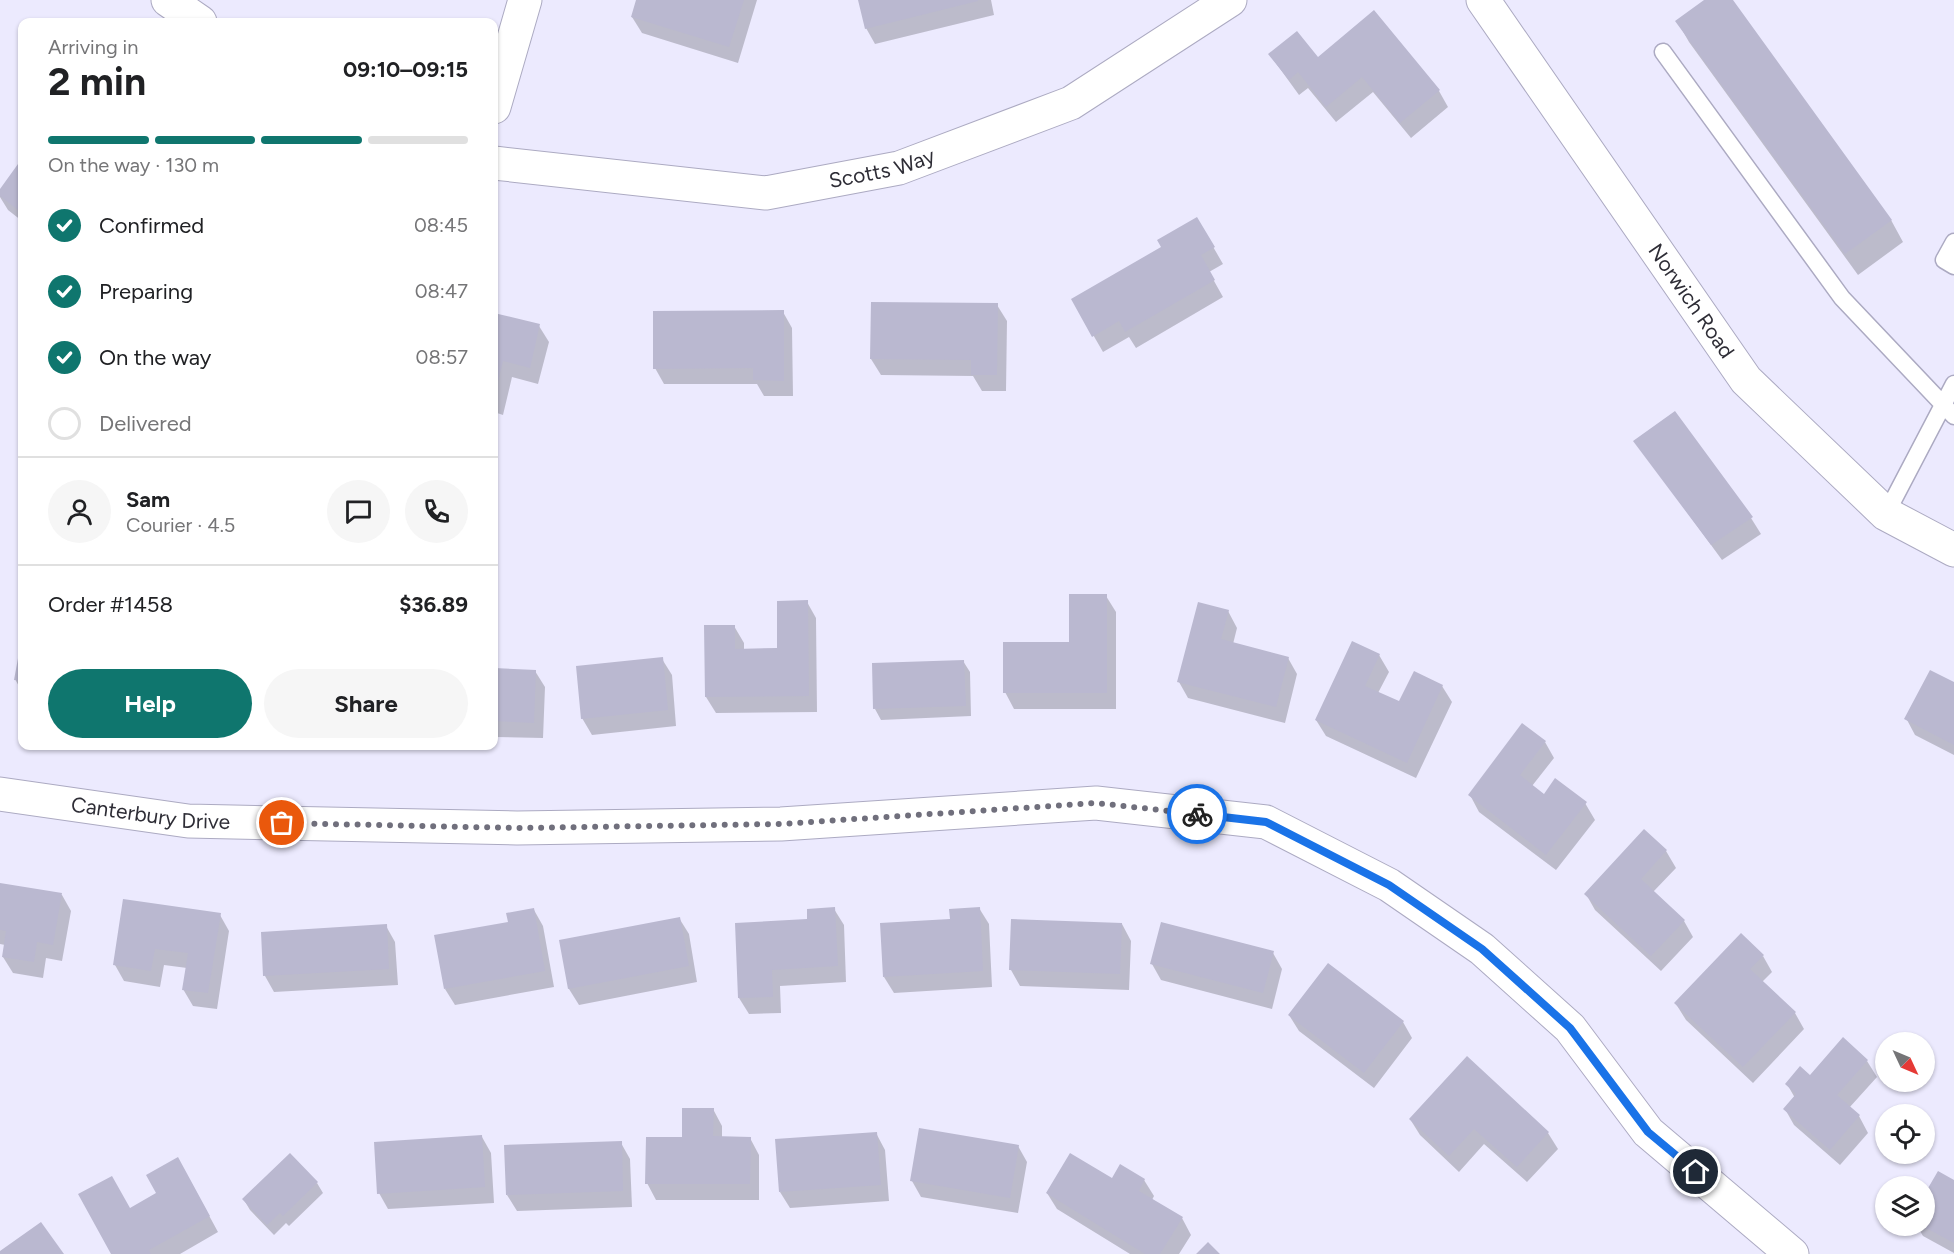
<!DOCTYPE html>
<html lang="en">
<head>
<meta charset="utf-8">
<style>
	body { margin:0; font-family:Figtree,sans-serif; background:#f6f6f6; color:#202124; height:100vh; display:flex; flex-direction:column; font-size:22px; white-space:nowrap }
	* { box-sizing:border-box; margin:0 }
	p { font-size:20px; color:#757577 }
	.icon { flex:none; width:33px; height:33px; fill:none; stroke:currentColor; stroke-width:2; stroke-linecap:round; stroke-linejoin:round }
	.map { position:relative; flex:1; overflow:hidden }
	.drawer { position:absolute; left:18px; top:18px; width:480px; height:732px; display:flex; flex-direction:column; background:#fff; border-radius:12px; box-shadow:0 2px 4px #0004 }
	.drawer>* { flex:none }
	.needle { width:39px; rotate:134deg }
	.fabs { position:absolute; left:1875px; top:1032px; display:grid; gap:12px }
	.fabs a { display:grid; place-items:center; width:60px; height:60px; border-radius:50%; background:#fff; box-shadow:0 2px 4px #0004; font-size:30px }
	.pin { position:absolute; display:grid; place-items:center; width:51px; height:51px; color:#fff; margin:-26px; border:3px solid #fff; border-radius:50%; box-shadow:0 2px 6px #0007 }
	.courier { position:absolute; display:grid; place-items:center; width:60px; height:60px; margin:-30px; border:4px solid #1a73e8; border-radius:50%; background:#fff; color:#222; box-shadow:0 2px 8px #0007 }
	.headline em { font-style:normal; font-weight:700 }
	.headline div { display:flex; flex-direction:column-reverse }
	.headline { display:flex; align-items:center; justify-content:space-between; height:102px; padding:0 30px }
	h1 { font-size:39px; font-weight:700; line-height:45px }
	.bar { display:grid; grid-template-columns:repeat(4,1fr); gap:9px 6px; align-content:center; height:72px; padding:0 30px }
	.bar i { height:8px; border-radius:4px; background:#e0e0e0 }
	.bar .active { background:#0f766e }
	.bar p { grid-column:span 4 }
	.line { display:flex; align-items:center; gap:15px; padding:0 30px; border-top:2px solid #e0e0e0 }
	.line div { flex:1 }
	.round { display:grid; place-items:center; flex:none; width:63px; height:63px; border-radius:32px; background:#f6f6f6 }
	ol { padding:0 30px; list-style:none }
	li { display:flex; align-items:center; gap:18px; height:66px }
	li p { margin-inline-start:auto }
	li .icon { padding:6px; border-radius:50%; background:#0f766e; color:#fff; stroke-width:4 }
	li:last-child { color:#757577 }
	li i { width:33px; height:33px; border:3px solid #e0e0e0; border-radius:50% }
	.action { display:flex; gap:12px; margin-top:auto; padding:12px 30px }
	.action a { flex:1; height:69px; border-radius:36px; background:#0f766e; color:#fff; font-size:24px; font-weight:700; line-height:69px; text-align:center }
	.action a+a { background:#f6f6f6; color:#202124 }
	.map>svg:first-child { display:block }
	.shadow { fill:#0003 }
	.building { fill:#bab8d0 }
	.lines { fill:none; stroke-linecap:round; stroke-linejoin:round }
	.service-casing { stroke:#acaac2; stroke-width:19 }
	.minor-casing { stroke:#acaac2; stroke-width:35 }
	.service { stroke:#fff; stroke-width:16 }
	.minor { stroke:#fff; stroke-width:33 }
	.done { stroke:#706f7c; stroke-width:6; stroke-dasharray:0 10.8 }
	.route { stroke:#1a73e8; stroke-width:8 }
	.labels { text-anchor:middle; stroke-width:6; stroke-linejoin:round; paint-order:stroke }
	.street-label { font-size:21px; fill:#2e2d36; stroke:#eceafe }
</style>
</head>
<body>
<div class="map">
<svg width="1954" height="1254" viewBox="0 0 1954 1254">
	<rect width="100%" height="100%" fill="#eceafe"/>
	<!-- shadow -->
	<path class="shadow" d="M638 0H757L738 63 642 33 632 17Z
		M859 0H991L994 15 875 44 866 28Z
		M1706 0H1731L1891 220 1903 242 1858 275 1689 42 1677 21Z
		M1270 55 1318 59 1439 91 1448 107 1411 138 1373 92 1336 122 1308 88 1299 95Z
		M19 166 22 169V221L8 210 0 197V191Z
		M1197 219 1223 264 1209 272 1223 297 1136 348 1129 337 1103 352 1073 300 1163 248Z
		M22 231V243L19 236Z
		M997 305 1007 321 1006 391H982L973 376 881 375 871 359Z
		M783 312 792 328 793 396H764L757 384H664L655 368Z
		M494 315 539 326 549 342 538 384 512 377 503 415 494 412Z
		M1635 441 1751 518 1761 534 1722 560Z
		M1106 596 1116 612V709H1014L1005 692 1071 643Z
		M807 602 816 618 817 712 716 713 706 697 734 626 744 643V650H779Z
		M1228 611 1237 628 1233 644 1288 658 1297 674 1285 723 1188 698 1179 682Z
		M22 644V692L15 679Z
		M1379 655 1389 672 1378 693 1400 703 1442 686 1452 702 1416 778 1326 736 1316 720Z
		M662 659 672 675 676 726 592 735 582 718Z
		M963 661 970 672 971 716 881 720 875 709Z
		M494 669 535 671 545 687 543 738 494 737Z
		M1954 684V755L1915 735 1906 718Z
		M1545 742 1554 758 1532 786 1544 796 1585 803 1595 820 1556 870 1479 812 1470 795Z
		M1644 831 1666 851 1676 868 1653 892 1684 921 1693 937 1661 971 1595 910 1586 894Z
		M0 884 62 895 71 911 62 961 46 958 43 978 13 973 3 957 5 945 0 944Z
		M979 908 989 924 992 987 894 993 884 977Z
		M834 909 844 925 846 982 780 986 781 1013 749 1014 739 998 809 920Z
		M534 910 543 926 554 987 455 1005 445 989 510 924Z
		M220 915 229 931 217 1009 193 1006 183 989 187 968 164 965 160 987 124 981 115 965Z
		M679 918 689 934 697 982 579 1005 569 989 561 941Z
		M1122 924 1131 941 1129 990 1020 986 1011 970Z
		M386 926 395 942 398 985 274 992 265 976 262 933Z
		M1273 953 1282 969 1272 1009 1161 980 1152 964Z
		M1763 956 1772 972 1762 982 1795 1013 1804 1029 1753 1083 1686 1020 1676 1004Z
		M1289 1015 1403 1022 1412 1038 1374 1088 1299 1031Z
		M1467 1058 1548 1133 1558 1149 1527 1182 1484 1144 1459 1172 1420 1135 1410 1119Z
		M1867 1061 1877 1077 1849 1108 1859 1116 1868 1133 1840 1165 1794 1125 1785 1109 1795 1098 1787 1084Z
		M713 1109 722 1126V1138H750L759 1155V1200H656L647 1183 683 1138Z
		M876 1133 885 1150 889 1201 790 1208 780 1192Z
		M482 1137 491 1153 494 1203 388 1209 379 1193Z
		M621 1143 630 1159 632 1207 517 1211 507 1195Z
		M1018 1146 1027 1162 1018 1213 921 1197 912 1181Z
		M187 1175 218 1232 180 1254H113L129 1210Z
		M1112 1180H1144L1154 1196 1152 1200 1182 1218 1191 1235 1179 1254H1130L1057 1209 1047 1193Z
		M1954 1181V1253L1923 1236 1917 1226H1924Z
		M317 1183 323 1193 289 1226 286 1223 274 1235 250 1210 244 1200Z"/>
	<!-- building -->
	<path class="building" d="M636 0H744L729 47 631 17Z
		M858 0H978V1L865 29Z
		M1704 0H1733L1892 220 1845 254 1675 21Z
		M1374 10 1440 90 1400 123 1362 77 1326 107 1298 72 1289 80 1268 54 1297 31 1318 57Z
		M18 164 22 167V213L0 196V189Z
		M1197 217 1215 247 1201 255 1215 280 1125 332 1119 321 1092 337 1071 299 1161 247 1157 240Z
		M871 302 998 303 997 375H971V360L870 359Z
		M784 310V381L753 380V368L653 369V311Z
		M494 313 540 324 530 368 503 361 494 397Z
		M1675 411 1753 517 1711 545 1633 441Z
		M1069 594H1107V693H1003V642H1069Z
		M808 600 809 696 705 697 704 625H735V649L777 648V601Z
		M1198 602 1229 610 1221 639 1289 657 1276 707 1177 682Z
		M1352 641 1380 654 1365 686 1399 701 1414 671 1443 685 1407 763 1315 720Z
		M21 642H22V681L14 680Z
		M663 657 668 710 581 719 576 666Z
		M964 660 966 706 873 709 872 663Z
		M494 668 536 670 534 723 494 721Z
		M1930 670 1954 682V745L1904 719Z
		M1522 723 1546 741 1520 775 1544 794 1555 778 1587 802 1546 855 1468 795Z
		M1644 829 1667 850 1641 879 1685 920 1651 956 1584 894Z
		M0 883 62 893 53 945 37 942 34 962 2 957 6 931 0 930Z
		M123 899 221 913 208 993 182 990 188 953 155 949 151 971 113 965Z
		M835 907 838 966 772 970 773 997 738 998 735 923 807 919V909Z
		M980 907 983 971 883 977 880 923 950 919 949 909Z
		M534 908 545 971 444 989 434 935 508 922 506 913Z
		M680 917 689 966 568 989 559 940Z
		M1011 919 1122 923 1120 974 1009 970Z
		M1161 922 1274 951 1263 993 1150 964Z
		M387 924 389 969 263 976 261 932Z
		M1741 933 1764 955 1750 969 1796 1012 1743 1067 1674 1003Z
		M1328 963 1404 1021 1364 1073 1288 1015Z
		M1843 1037 1868 1060 1837 1095 1860 1115 1830 1150 1783 1109 1796 1094 1785 1084 1800 1066 1810 1075Z
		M1467 1056 1549 1132 1517 1167 1474 1129 1449 1156 1409 1119Z
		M682 1108H714L713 1136 751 1137 750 1184H645L646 1137H682Z
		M919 1128 1019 1145 1010 1198 910 1181Z
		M877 1132 881 1185 779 1192 775 1139Z
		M482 1135 485 1187 377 1194 374 1142Z
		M622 1141 623 1191 506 1195 504 1145Z
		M290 1153 318 1182 283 1216 280 1213 267 1225 242 1199Z
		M1070 1153 1112 1178 1120 1164 1145 1179 1139 1191 1183 1217 1160 1254H1145L1046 1193Z
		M178 1157 210 1216 149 1250 151 1254H111L78 1194 112 1176 130 1208 156 1193 146 1175Z
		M1938 1171 1954 1180V1243L1924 1227V1195Z
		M41 1222 64 1254H0V1251Z
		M1208 1242 1220 1254H1196Z"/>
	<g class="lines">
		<!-- service casing -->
		<g class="service-casing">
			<path id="service" d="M1663 52 1842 298 1954 416
				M1954 242 1944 260 1954 266
				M1886 514 1954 384"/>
		</g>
		<!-- minor casing -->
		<g class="minor-casing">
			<g id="minor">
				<path d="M168 0 200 22"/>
				<path id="s1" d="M1483 0 1746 380 1886 514 1954 550"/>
				<path d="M494 107 525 0"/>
				<path id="s2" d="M494 163 766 193 899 168 1071 103 1230 0"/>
				<path id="s3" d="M0 794 188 821 517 828 781 824 1096 803 1266 822 1389 885 1482 949 1570 1028 1648 1132 1792 1254"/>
			</g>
		</g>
		<!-- service -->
		<use href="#service" class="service"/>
		<!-- minor -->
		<use href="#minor" class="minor"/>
	</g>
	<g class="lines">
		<!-- done -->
		<path class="done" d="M282 823 517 828 781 824 1096 803 1197 814"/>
		<!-- route -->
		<path class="route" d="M1197 814 1266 822 1389 885 1482 949 1570 1028 1648 1132 1696 1172"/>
	</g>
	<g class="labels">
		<!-- street labels -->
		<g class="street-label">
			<text dy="7" stroke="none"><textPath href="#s2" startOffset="392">Scotts Way</textPath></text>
			<text dy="7" stroke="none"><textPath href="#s1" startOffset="366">Norwich Road</textPath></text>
			<text dy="7" stroke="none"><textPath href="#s3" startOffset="152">Canterbury Drive</textPath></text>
		</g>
	</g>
</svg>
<div class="fabs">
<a><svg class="needle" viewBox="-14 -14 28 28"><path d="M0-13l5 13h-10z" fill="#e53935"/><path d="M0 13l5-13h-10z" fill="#757577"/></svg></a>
<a><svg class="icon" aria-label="locate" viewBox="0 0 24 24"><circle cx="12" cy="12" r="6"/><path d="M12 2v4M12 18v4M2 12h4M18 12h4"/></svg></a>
<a><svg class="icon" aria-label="layers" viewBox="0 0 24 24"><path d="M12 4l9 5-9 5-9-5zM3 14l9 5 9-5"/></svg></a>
</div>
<div class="pin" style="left:282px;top:823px;background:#ea580c"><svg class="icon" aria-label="bag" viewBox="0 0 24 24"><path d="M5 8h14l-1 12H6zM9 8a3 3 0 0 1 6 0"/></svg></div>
<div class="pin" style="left:1696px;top:1172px;background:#1f2937"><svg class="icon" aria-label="home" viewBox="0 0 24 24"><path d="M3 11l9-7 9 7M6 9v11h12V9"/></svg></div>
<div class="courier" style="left:1197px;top:814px"><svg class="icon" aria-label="bike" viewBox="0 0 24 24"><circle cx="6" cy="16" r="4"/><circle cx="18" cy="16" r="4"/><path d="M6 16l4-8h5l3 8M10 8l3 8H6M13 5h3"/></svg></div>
<section class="drawer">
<div class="headline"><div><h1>2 min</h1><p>Arriving in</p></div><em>09:10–09:15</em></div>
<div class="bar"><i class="active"></i><i class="active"></i><i class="active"></i><i></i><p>On the way · 130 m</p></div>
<ol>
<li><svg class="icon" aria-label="check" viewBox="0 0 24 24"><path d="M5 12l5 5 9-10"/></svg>Confirmed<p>08:45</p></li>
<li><svg class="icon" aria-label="check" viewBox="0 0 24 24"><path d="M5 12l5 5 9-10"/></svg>Preparing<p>08:47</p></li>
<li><svg class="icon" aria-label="check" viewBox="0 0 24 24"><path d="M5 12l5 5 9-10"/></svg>On the way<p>08:57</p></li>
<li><i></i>Delivered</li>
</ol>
<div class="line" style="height:108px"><a class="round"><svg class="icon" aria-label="person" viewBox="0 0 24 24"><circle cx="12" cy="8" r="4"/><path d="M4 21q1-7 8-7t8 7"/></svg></a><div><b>Sam</b><p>Courier · 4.5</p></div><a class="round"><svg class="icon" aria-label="chat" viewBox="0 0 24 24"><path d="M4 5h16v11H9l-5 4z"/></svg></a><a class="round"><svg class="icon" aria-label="phone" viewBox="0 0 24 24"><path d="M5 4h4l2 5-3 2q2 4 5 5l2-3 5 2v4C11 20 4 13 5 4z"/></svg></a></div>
<div class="line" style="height:78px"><div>Order #1458</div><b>$36.89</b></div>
<div class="action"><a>Help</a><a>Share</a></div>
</section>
</div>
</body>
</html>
